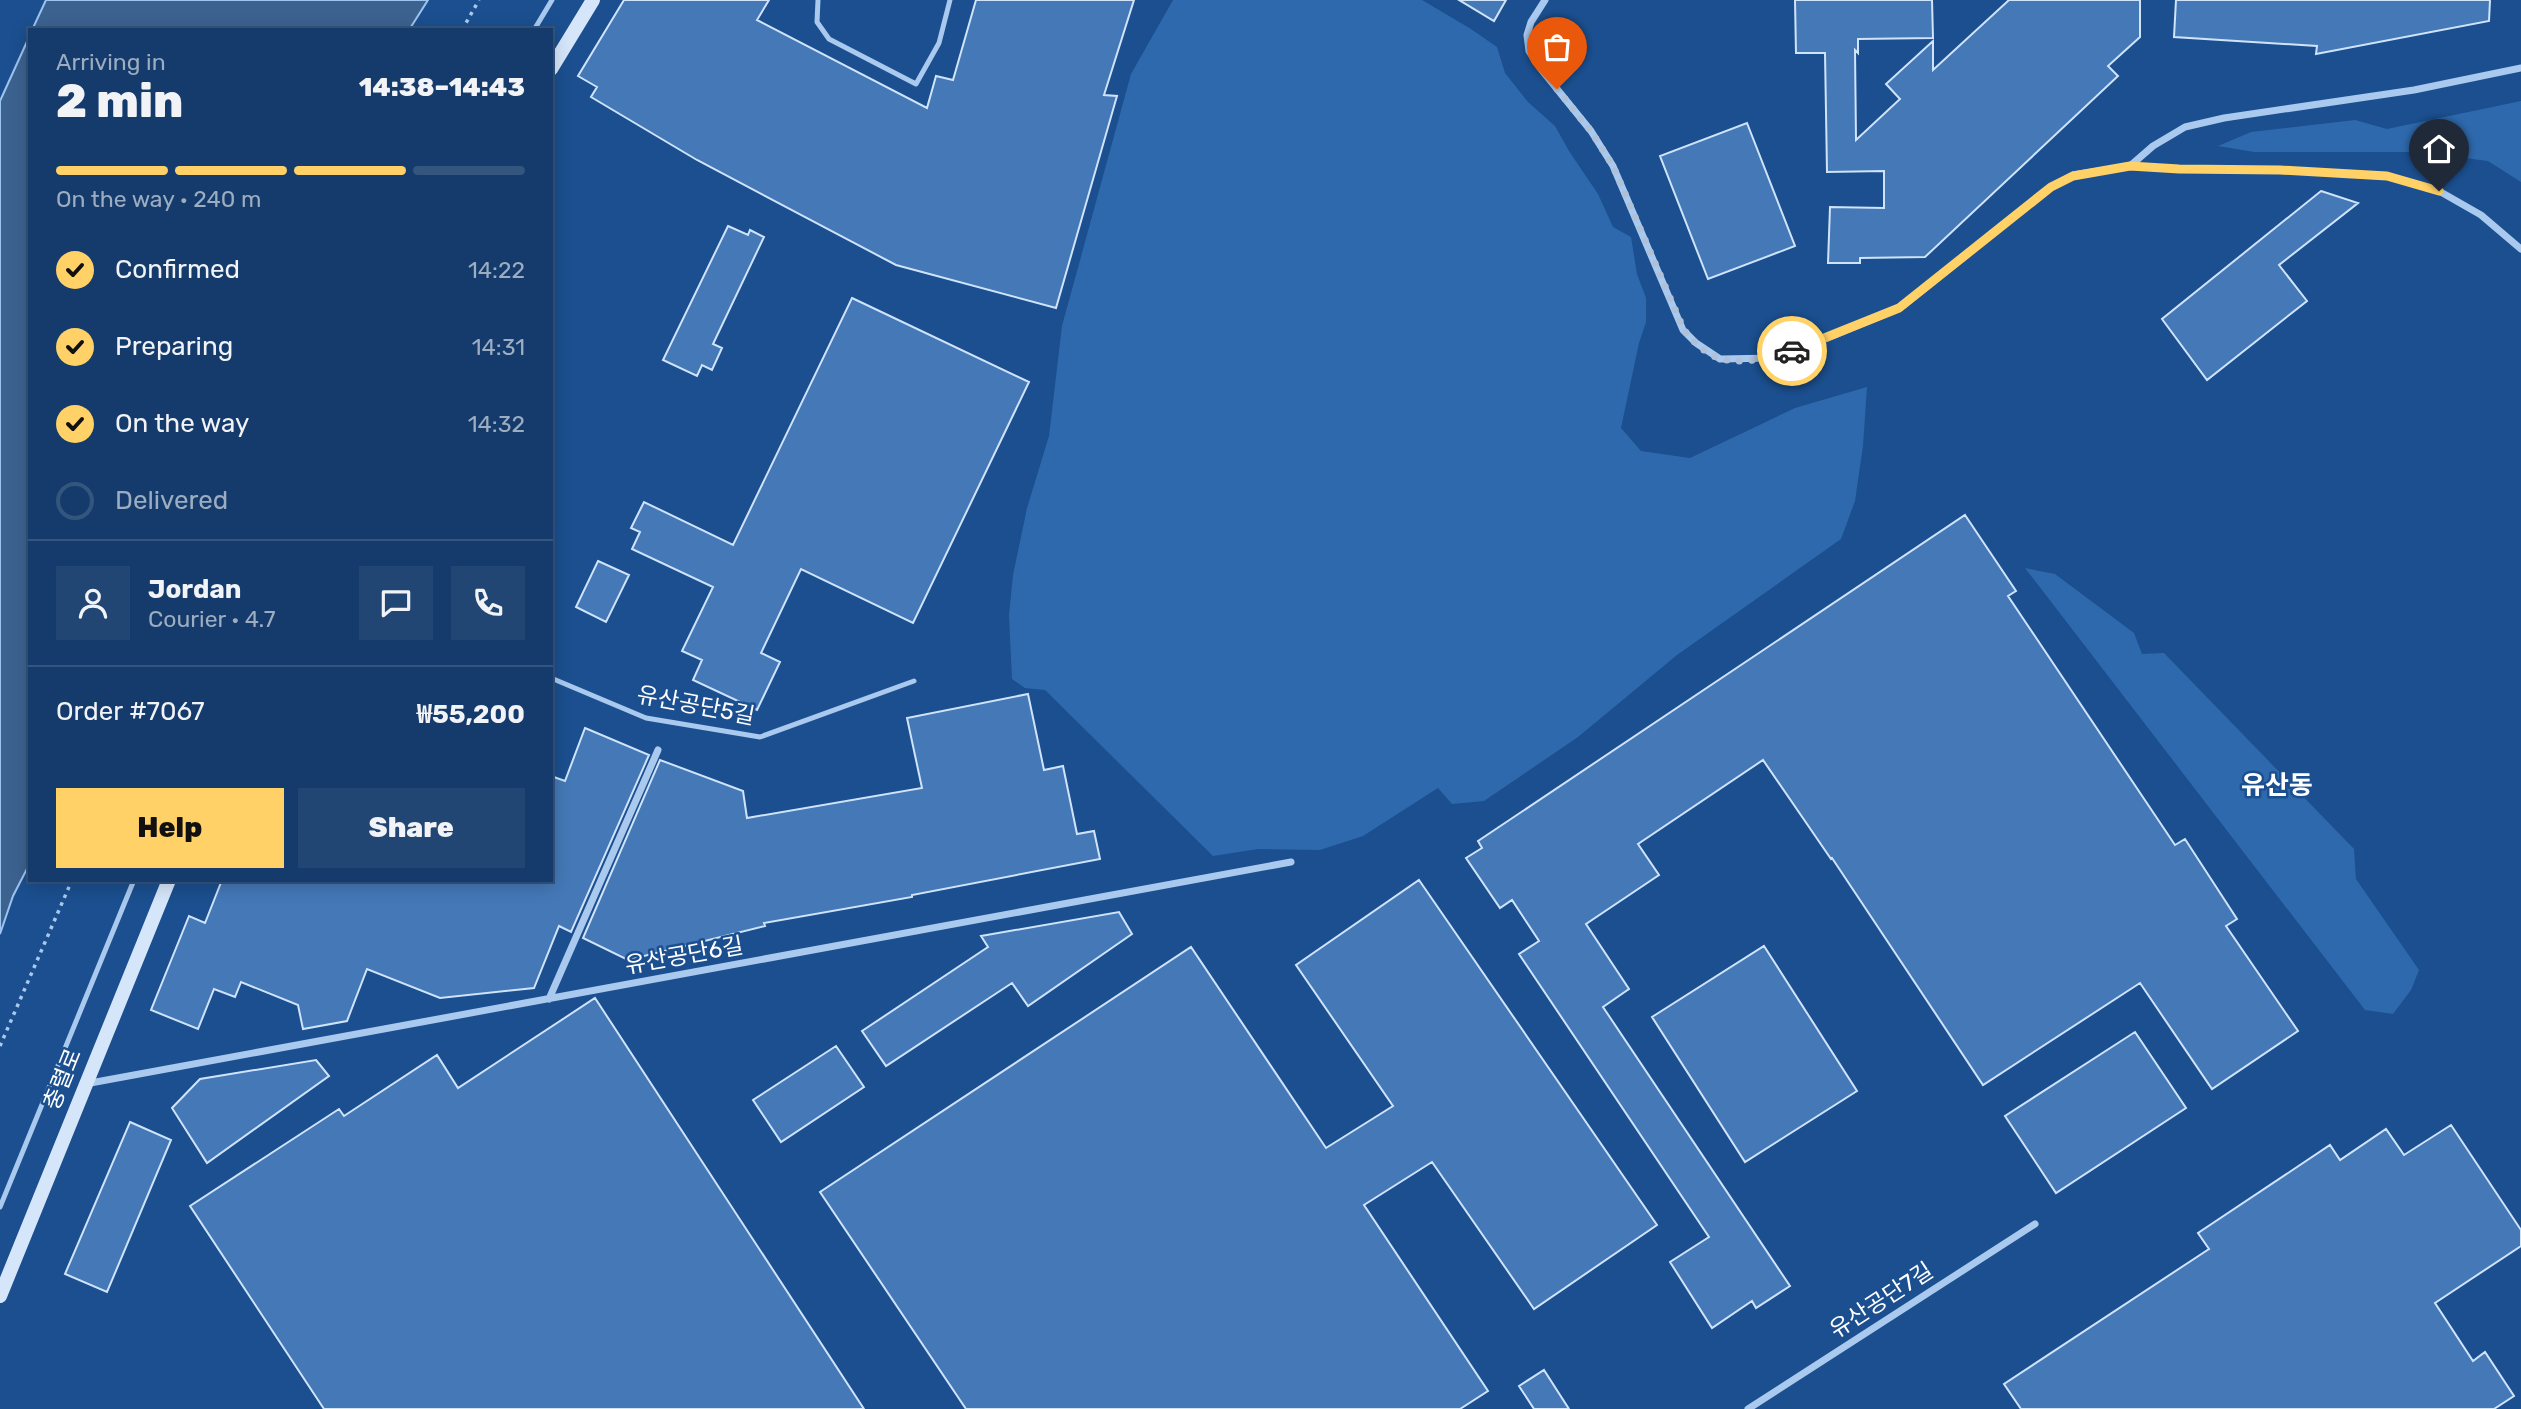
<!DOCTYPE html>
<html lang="en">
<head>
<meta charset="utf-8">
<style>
	body { margin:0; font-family:Rubik,"Noto Sans KR",sans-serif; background:#214673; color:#f1f3f6; height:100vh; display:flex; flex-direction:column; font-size:26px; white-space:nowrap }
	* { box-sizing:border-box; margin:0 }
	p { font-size:23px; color:#9dadc1 }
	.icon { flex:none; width:38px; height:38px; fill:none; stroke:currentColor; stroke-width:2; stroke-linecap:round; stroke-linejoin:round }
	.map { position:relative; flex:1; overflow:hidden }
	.panel { position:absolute; left:28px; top:28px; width:525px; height:854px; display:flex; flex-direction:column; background:#143b6b; border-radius:0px; box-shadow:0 4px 18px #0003,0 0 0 2px #33557e }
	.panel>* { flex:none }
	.pin { position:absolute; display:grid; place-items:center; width:60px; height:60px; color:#fff; margin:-72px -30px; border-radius:50% 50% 50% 0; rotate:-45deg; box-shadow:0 0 7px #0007 }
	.pin .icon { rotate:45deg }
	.courier { position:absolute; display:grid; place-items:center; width:70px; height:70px; margin:-35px; border:5px solid #ffd166; border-radius:50%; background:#fff; color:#222; box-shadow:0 2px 9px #0007 }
	.head em { font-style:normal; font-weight:800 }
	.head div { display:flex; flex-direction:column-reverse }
	.head { display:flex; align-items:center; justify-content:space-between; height:119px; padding:0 28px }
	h1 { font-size:46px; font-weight:800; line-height:52px }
	.bar { display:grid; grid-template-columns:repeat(4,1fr); gap:10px 7px; align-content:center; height:84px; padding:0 28px }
	.bar i { height:9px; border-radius:5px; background:#33557e }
	.bar .active { background:#ffd166 }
	.bar p { grid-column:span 4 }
	.line { display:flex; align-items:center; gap:18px; padding:0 28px; border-top:2px solid #33557e }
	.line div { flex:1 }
	.round { display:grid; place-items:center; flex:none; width:74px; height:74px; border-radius:0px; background:#214673 }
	ol { padding:0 28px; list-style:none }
	li { display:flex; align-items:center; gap:21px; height:77px }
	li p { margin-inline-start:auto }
	li .icon { padding:7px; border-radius:50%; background:#ffd166; color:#111; stroke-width:4 }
	li:last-child { color:#9dadc1 }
	li i { width:38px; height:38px; border:4px solid #33557e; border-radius:50% }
	.action { display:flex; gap:14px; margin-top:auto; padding:14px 28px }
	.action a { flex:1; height:80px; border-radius:0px; background:#ffd166; color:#111; font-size:28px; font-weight:800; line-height:80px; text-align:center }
	.action a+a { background:#214673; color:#f1f3f6 }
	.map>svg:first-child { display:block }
	.green { fill:#2e69ad }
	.water { fill:#3c6290; stroke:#9cc4f0; stroke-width:2 }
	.building { fill:#4478b7; stroke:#cfe3fa; stroke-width:2 }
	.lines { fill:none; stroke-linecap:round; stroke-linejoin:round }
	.path { stroke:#a9c9ee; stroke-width:3.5; stroke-dasharray:3.5 5; stroke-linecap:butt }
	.lane { stroke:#a9c9ee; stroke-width:5 }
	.street { stroke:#a9c9ee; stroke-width:7 }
	.secondary { stroke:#d6e6fa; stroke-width:14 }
	.done { stroke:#afc1d8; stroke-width:7; stroke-dasharray:0 12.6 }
	.route { stroke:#ffd166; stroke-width:9 }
	.labels { text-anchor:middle; stroke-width:5; stroke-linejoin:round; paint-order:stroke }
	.street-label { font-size:23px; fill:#fff; stroke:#1b4f8f }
	.quarter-label { font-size:26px; font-weight:bold; fill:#fff; stroke:#1b4f8f }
</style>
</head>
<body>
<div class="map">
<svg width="2521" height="1409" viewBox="0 0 2521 1409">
	<rect width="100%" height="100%" fill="#1b4f8f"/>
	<!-- green -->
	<path class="green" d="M1173 0H1422L1471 29 1497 47 1505 73 1528 102 1555 126 1569 151 1598 194 1613 227 1631 237 1637 274 1646 298V322L1639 343 1621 428 1641 451 1690 458 1795 408 1867 387 1863 446 1855 501 1841 539 1677 655 1578 737 1484 801 1452 804 1438 788 1363 836 1320 850 1258 849 1213 856 1045 690 1025 688 1012 679 1009 615 1013 575 1027 508 1049 436 1062 326 1131 74Z
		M2521 101V182L2488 161 2419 152H2254L2218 146 2251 132 2355 120 2387 129Z
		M2025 568 2055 574 2134 633 2142 654 2164 653 2354 849 2356 879 2419 970 2411 990 2393 1014 2365 1010Z"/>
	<!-- water -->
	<path class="water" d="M46 0H428L409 30H32Z
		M30 35V863L13 896 0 934V101Z"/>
	<!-- building -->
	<path class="building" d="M624 0H769L757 20 927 108 936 76 953 80 976 0H1134L1104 95 1117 96 1056 308 896 265 697 160 591 97 597 87 578 76Z
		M1459 0H1506L1494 21Z
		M1795 0H1932L1933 38 1858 39V53L1855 50 1856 140 1900 99 1886 84 1933 41V70L2009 0H2140V37L2108 66 2118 76 1925 257 1860 258V263H1828L1830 207 1884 208V171L1827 172 1825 53H1796Z
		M2176 0H2490L2489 21 2316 54 2317 46 2174 37Z
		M1747 123 1795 246 1708 279 1660 156Z
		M2321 191 2358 203 2279 265 2307 301 2207 380 2162 319Z
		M728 226 748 235 750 230 764 237 713 344 722 348 712 370 702 365 697 376 663 360Z
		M852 298 1029 382 913 623 801 569 761 653 780 662 757 710 693 680 702 660 682 651 713 587 632 549 640 532 631 528 644 502 733 545Z
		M1965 515 2016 591 2008 596 2175 845 2185 839 2237 919 2226 926 2298 1031 2212 1089 2140 983 1983 1085 1832 858 1831 859 1763 760 1638 844 1659 875 1586 924 1629 989 1603 1007 1790 1286 1756 1308 1752 1301 1712 1328 1670 1262 1709 1237 1519 954 1539 941 1512 900 1500 908 1466 858 1482 848 1478 841Z
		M598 561 629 575 606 622 576 607Z
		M1028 694 1044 770 1063 766 1077 834 1094 831 1100 859 912 895V897L764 923 765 926 628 960 583 938 660 760 743 791 747 818 922 788 907 718Z
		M585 728 649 755 571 932 559 926 534 988 440 998 367 969 347 1021 303 1029 298 1005 241 982 235 997 214 989 198 1029 151 1010 189 916 205 923 222 880H551V776L565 781Z
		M1419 880 1657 1225 1534 1309 1432 1162 1364 1205 1488 1391 1460 1409H966L820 1192 1191 947 1326 1148 1393 1106 1296 965Z
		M1119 912 1132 934 1028 1006 1012 983 886 1066 862 1031 988 947 981 936Z
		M1764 946 1857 1091 1745 1162 1652 1017Z
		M595 998 864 1409H324L190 1206 339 1109 344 1116 437 1055 458 1088Z
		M2135 1032 2186 1108 2056 1193 2005 1116Z
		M836 1046 864 1087 781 1142 753 1100Z
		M316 1060 329 1076 207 1163 172 1108 200 1079Z
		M130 1122 171 1140 107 1292 65 1274Z
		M2451 1125 2521 1230V1246L2435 1303 2473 1361 2485 1352 2514 1396 2494 1409H2021L2004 1384 2209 1249 2198 1233 2330 1145 2340 1160 2386 1129 2404 1155Z
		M1544 1370 1569 1409H1534L1519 1386Z"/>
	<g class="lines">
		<!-- path -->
		<path class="path" d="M462 30 479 0
			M0 1046 72 880"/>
		<!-- lane -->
		<path class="lane" d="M818 0 817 22 829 39 916 84 939 43 950 0
			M534 30 552 0
			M551 678 646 718 760 737 914 681
			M0 1207 134 880"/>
		<!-- street -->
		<path class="street" d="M1545 0 1531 22 1527 35 1529 51 1540 68 1591 131 1613 166 1683 330 1696 343 1720 359 1775 358 1825 339 1900 308 2051 187 2073 175 2130 166 2179 169 2280 170 2387 176 2439 191 2481 215 2521 249
			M2130 166 2153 146 2185 127 2224 118 2414 90 2521 68
			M549 999 658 750
			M85 1084 1291 862
			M1748 1409 2035 1224"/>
		<!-- secondary -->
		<path class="secondary" d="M551 69 593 0
			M0 1296 169 880"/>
	</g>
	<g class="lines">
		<!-- done -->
		<path class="done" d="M1557 89 1591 131 1613 166 1684 330C1693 341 1705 354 1719 358 1738 365 1774 358 1792 351"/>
		<!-- route -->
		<path class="route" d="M1792 351 1899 308 2051 187 2073 176 2130 166 2179 169 2280 170 2387 176 2439 191"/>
	</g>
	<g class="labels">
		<!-- street labels -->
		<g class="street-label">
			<text transform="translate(696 705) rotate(11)" y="8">유산공단5길</text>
			<text transform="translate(684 955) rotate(-10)" y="8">유산공단6길</text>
			<text transform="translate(62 1079) rotate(-68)" y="8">충렬로</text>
			<text transform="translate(1881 1300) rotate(-33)" y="8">유산공단7길</text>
		</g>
		<!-- quarter labels -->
		<g class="quarter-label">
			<text x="2277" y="794">유산동</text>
		</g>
	</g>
</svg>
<div class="pin" style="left:1557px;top:89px;background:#ea580c"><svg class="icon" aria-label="bag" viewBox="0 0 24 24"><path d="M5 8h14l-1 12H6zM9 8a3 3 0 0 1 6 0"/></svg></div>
<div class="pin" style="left:2439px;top:191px;background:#1f2937"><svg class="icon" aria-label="home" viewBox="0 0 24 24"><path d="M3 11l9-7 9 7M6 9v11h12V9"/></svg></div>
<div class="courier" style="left:1792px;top:351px"><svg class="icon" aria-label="car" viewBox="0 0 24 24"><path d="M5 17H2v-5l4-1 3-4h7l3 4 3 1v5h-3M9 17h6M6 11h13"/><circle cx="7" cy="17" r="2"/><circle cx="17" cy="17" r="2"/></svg></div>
<section class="panel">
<div class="head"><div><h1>2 min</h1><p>Arriving in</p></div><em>14:38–14:43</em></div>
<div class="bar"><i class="active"></i><i class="active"></i><i class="active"></i><i></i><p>On the way · 240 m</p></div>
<ol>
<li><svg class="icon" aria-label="check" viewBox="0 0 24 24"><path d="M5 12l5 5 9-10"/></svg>Confirmed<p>14:22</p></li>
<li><svg class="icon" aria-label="check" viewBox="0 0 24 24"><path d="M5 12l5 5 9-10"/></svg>Preparing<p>14:31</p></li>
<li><svg class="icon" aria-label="check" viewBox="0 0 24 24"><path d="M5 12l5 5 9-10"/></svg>On the way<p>14:32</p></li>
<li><i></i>Delivered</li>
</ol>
<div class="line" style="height:126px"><a class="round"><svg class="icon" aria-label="person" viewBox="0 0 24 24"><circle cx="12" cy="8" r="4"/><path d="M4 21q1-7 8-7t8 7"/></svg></a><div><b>Jordan</b><p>Courier · 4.7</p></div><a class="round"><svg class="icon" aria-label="chat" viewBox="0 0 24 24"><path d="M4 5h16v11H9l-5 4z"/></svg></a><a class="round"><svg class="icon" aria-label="phone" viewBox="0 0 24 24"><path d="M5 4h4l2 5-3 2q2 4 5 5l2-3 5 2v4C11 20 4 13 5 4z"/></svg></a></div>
<div class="line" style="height:91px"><div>Order #7067</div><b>₩55,200</b></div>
<div class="action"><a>Help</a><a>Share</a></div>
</section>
</div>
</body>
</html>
